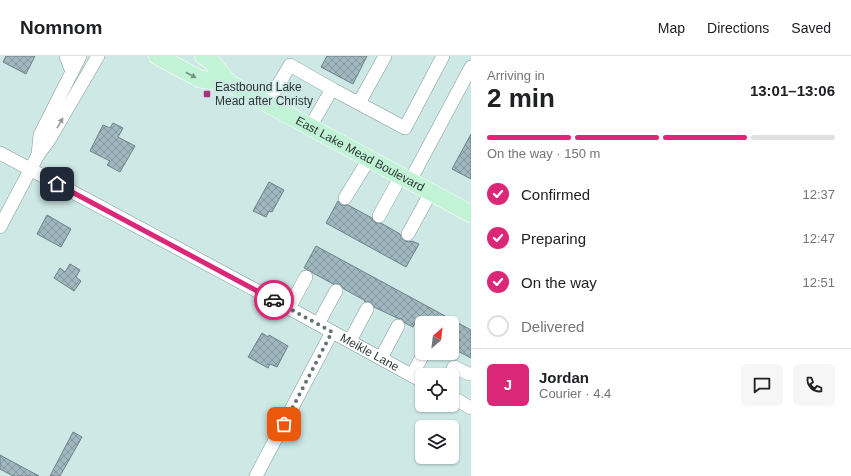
<!DOCTYPE html>
<html lang="en">
<head>
<meta charset="utf-8">
<style>
	body { margin:0; font-family:Arial,sans-serif; background:#f6f6f6; color:#202124; height:100vh; display:flex; flex-direction:column; font-size:15px; white-space:nowrap }
	* { box-sizing:border-box; margin:0 }
	p { font-size:13px; color:#757577 }
	.icon { flex:none; width:22px; height:22px; fill:none; stroke:currentColor; stroke-width:2; stroke-linecap:round; stroke-linejoin:round }
	.map { position:relative; flex:1; overflow:hidden }
	.panel { display:flex; flex-direction:column; background:#fff; width:380px }
	.panel>* { flex:none }
	.needle { width:26px; rotate:28deg }
	.controls { position:absolute; left:415px; top:260px; display:grid; gap:8px }
	.controls a { display:grid; place-items:center; width:44px; height:44px; border-radius:6px; background:#fff; box-shadow:0 1px 3px #0004; font-size:20px }
	.pin { position:absolute; display:grid; place-items:center; width:34px; height:34px; color:#fff; margin:-17px; border-radius:8px; box-shadow:0 2px 6px #0006 }
	.courier { position:absolute; display:grid; place-items:center; width:40px; height:40px; margin:-20px; border:3px solid #db2777; border-radius:50%; background:#fff; color:#222; box-shadow:0 1px 5px #0007 }
	.headline em { font-style:normal; font-weight:700 }
	.headline div { display:flex; flex-direction:column-reverse }
	.headline { display:flex; align-items:center; justify-content:space-between; height:68px; padding:0 16px }
	h1 { font-size:26px; font-weight:700; line-height:30px }
	.bar { display:grid; grid-template-columns:repeat(4,1fr); gap:6px 4px; align-content:center; height:48px; padding:0 16px }
	.bar i { height:5px; border-radius:3px; background:#e0e0e0 }
	.bar .selected { background:#db2777 }
	.bar p { grid-column:span 4 }
	.line { display:flex; align-items:center; gap:10px; padding:0 16px; border-top:1px solid #e0e0e0 }
	.line div { flex:1 }
	.round { display:grid; place-items:center; flex:none; width:42px; height:42px; border-radius:6px; background:#f6f6f6 }
	ol { padding:0 16px; list-style:none }
	li { display:flex; align-items:center; gap:12px; height:44px }
	li p { margin-inline-start:auto }
	li .icon { padding:4px; border-radius:50%; background:#db2777; color:#fff; stroke-width:4 }
	li:last-child { color:#757577 }
	li i { width:22px; height:22px; border:2px solid #e0e0e0; border-radius:50% }
	header { display:flex; align-items:center; gap:24px; box-sizing:border-box; height:56px; padding:0 20px; background:#fff; border-bottom:1px solid #e0e0e0 }
	header strong { font-size:19px }
	nav { display:flex; gap:22px; margin-inline-start:auto; font-size:14px }
	main { display:flex; flex:1; min-height:0 }
	.map>svg:first-child { display:block }
	.building { fill:url(#building-cross-hatch); stroke:#6c838b }
	.lines { fill:none; stroke-linecap:round; stroke-linejoin:round }
	.minor-casing { stroke:#809a97; stroke-width:14 }
	.major-casing { stroke:#fff; stroke-width:18 }
	.minor { stroke:#fff; stroke-width:13 }
	.major { stroke:#c2f3d6; stroke-width:17 }
	.oneway { fill:#779486 }
	.oneway2 { fill:#969a9a }
	.done { stroke:#647473; stroke-width:4; stroke-dasharray:0 7.2 }
	.route { stroke:#db2777; stroke-width:5 }
	.poi-dot { fill:#ae2f7d; stroke:#cde8e5; stroke-width:1.5 }
	.labels { text-anchor:middle; stroke-width:3.5; stroke-linejoin:round; paint-order:stroke }
	.poi-label { font-size:12px; fill:#2c3635; stroke:#cde8e5; text-anchor:start }
	.street-label { font-size:12px; fill:#2c3635; stroke:#cde8e5 }
</style>
</head>
<body>
<header>
<strong>Nomnom</strong>
<nav><a>Map</a><a>Directions</a><a>Saved</a></nav>
</header>
<main>
<div class="map">
<svg width="471" height="420" viewBox="0 0 471 420">
	<defs>
		<pattern id="building-cross-hatch" width="8" height="8" patternUnits="userSpaceOnUse"><rect width="8" height="8" fill="#9fb7bf"/><path d="M0 0l8 8M0 8l8-8" fill="none" stroke="#82969c"/></pattern>
	</defs>
	<rect width="100%" height="100%" fill="#cde8e5"/>
	<!-- building -->
	<path class="building" d="M6 0H35L26 18 3 6Z
		M327 0H367L353 28 321 11Z
		M113 67 123 72 118 81 135 90 120 116 107 109 110 105 90 95 103 69 110 72Z
		M471 78V123L452 113Z
		M269 126 284 134 272 156 269 155 266 161 253 155Z
		M338 145 341 149H348L372 162 376 167H381L400 178 401 182 405 185 409 186 412 185 419 188 406 211 326 167Z
		M47 159 71 173 61 191 37 178Z
		M316 190 471 274V302L452 292V267H415L413 271 405 267 402 263 397 262 374 251 371 246H365L364 244 344 233 340 228H333L304 212Z
		M70 208 80 214 76 221 81 225 74 235 54 222 60 212 65 216Z
		M262 277 268 281 269 279 288 290 277 311 270 308 268 312 248 301Z
		M73 376 82 381 60 420H50Z
		M0 399 39 420H13L0 413Z"/>
	<g class="lines">
		<!-- minor casing -->
		<g class="minor-casing">
			<g id="minor">
				<path d="M66 0 72 16"/>
				<path d="M332 33 405 72 443 0"/>
				<path d="M359 47 385 0"/>
				<path d="M267 48 290 9 332 33 310 71"/>
				<path id="s1" d="M0 97 276 245 422 325"/>
				<path d="M38 99 40 79 80 0"/>
				<path d="M410 125 471 11"/>
				<path d="M345 142 369 103"/>
				<path d="M379 160 401 120"/>
				<path d="M0 171 38 99 49 84 98 0"/>
				<path d="M408 178 431 136"/>
				<path d="M289 252 306 221"/>
				<path d="M318 268 336 235"/>
				<path d="M350 285 367 253"/>
				<path d="M381 302 398 270"/>
				<path d="M412 319 424 297"/>
				<path d="M450 319 454 311 469 318"/>
				<path d="M452 341 471 352"/>
				<path d="M256 420 332 276"/>
			</g>
		</g>
		<!-- major casing -->
		<g class="major-casing">
			<g id="major">
				<path id="s2" d="M157 0 200 23 229 27 471 158"/>
				<path d="M203 0 211 5 229 27"/>
			</g>
		</g>
		<!-- minor -->
		<use href="#minor" class="minor"/>
		<!-- major -->
		<use href="#major" class="major"/>
	</g>
	<!-- one-way arrows -->
	<defs><path id="oneway-solid" d="M-6-.8H1V-3.2L6.5 0L1 3.2V.8H-6Z"/></defs>
	<use class="oneway" href="#oneway-solid" transform="translate(191 19) rotate(28)"/>
	<use class="oneway2" href="#oneway-solid" transform="translate(60 67) rotate(-60)"/>
	<g class="lines">
		<!-- done -->
		<path class="done" d="M274 244 332 276 284 368"/>
		<!-- route -->
		<path class="route" d="M57 128 274 244"/>
	</g>
	<!-- markers -->
	<rect class="poi-dot" x="203" y="34" width="8" height="8" rx="2"/>
	<g class="labels">
		<!-- poi labels -->
		<g class="poi-label">
			<text x="215" y="35">Eastbound Lake<tspan x="215" dy="14">Mead after Christy</tspan></text>
		</g>
		<!-- street labels -->
		<g class="street-label">
			<text dy="4" stroke="none"><textPath href="#s2" startOffset="227">East Lake Mead Boulevard</textPath></text>
			<text dy="4" stroke="none"><textPath href="#s1" startOffset="420">Meikle Lane</textPath></text>
		</g>
	</g>
</svg>
<div class="controls">
<a><svg class="needle" viewBox="-14 -14 28 28"><path d="M0-13l5 13h-10z" fill="#e53935"/><path d="M0 13l5-13h-10z" fill="#757577"/></svg></a>
<a><svg class="icon" aria-label="locate" viewBox="0 0 24 24"><circle cx="12" cy="12" r="6"/><path d="M12 2v4M12 18v4M2 12h4M18 12h4"/></svg></a>
<a><svg class="icon" aria-label="layers" viewBox="0 0 24 24"><path d="M12 4l9 5-9 5-9-5zM3 14l9 5 9-5"/></svg></a>
</div>
<div class="pin" style="left:284px;top:368px;background:#ea580c"><svg class="icon" aria-label="bag" viewBox="0 0 24 24"><path d="M5 8h14l-1 12H6zM9 8a3 3 0 0 1 6 0"/></svg></div>
<div class="pin" style="left:57px;top:128px;background:#1f2937"><svg class="icon" aria-label="home" viewBox="0 0 24 24"><path d="M3 11l9-7 9 7M6 9v11h12V9"/></svg></div>
<div class="courier" style="left:274px;top:244px"><svg class="icon" aria-label="car" viewBox="0 0 24 24"><path d="M5 17H2v-5l4-1 3-4h7l3 4 3 1v5h-3M9 17h6M6 11h13"/><circle cx="7" cy="17" r="2"/><circle cx="17" cy="17" r="2"/></svg></div>
</div>
<section class="panel">
<div class="headline"><div><h1>2 min</h1><p>Arriving in</p></div><em>13:01–13:06</em></div>
<div class="bar"><i class="selected"></i><i class="selected"></i><i class="selected"></i><i></i><p>On the way · 150 m</p></div>
<ol>
<li><svg class="icon" aria-label="check" viewBox="0 0 24 24"><path d="M5 12l5 5 9-10"/></svg>Confirmed<p>12:37</p></li>
<li><svg class="icon" aria-label="check" viewBox="0 0 24 24"><path d="M5 12l5 5 9-10"/></svg>Preparing<p>12:47</p></li>
<li><svg class="icon" aria-label="check" viewBox="0 0 24 24"><path d="M5 12l5 5 9-10"/></svg>On the way<p>12:51</p></li>
<li><i></i>Delivered</li>
</ol>
<div class="line" style="height:72px"><b class="round" style="background:#db2777;color:#fff">J</b><div><b>Jordan</b><p>Courier · 4.4</p></div><a class="round"><svg class="icon" aria-label="chat" viewBox="0 0 24 24"><path d="M4 5h16v11H9l-5 4z"/></svg></a><a class="round"><svg class="icon" aria-label="phone" viewBox="0 0 24 24"><path d="M5 4h4l2 5-3 2q2 4 5 5l2-3 5 2v4C11 20 4 13 5 4z"/></svg></a></div>
</section>
</main>
</body>
</html>
